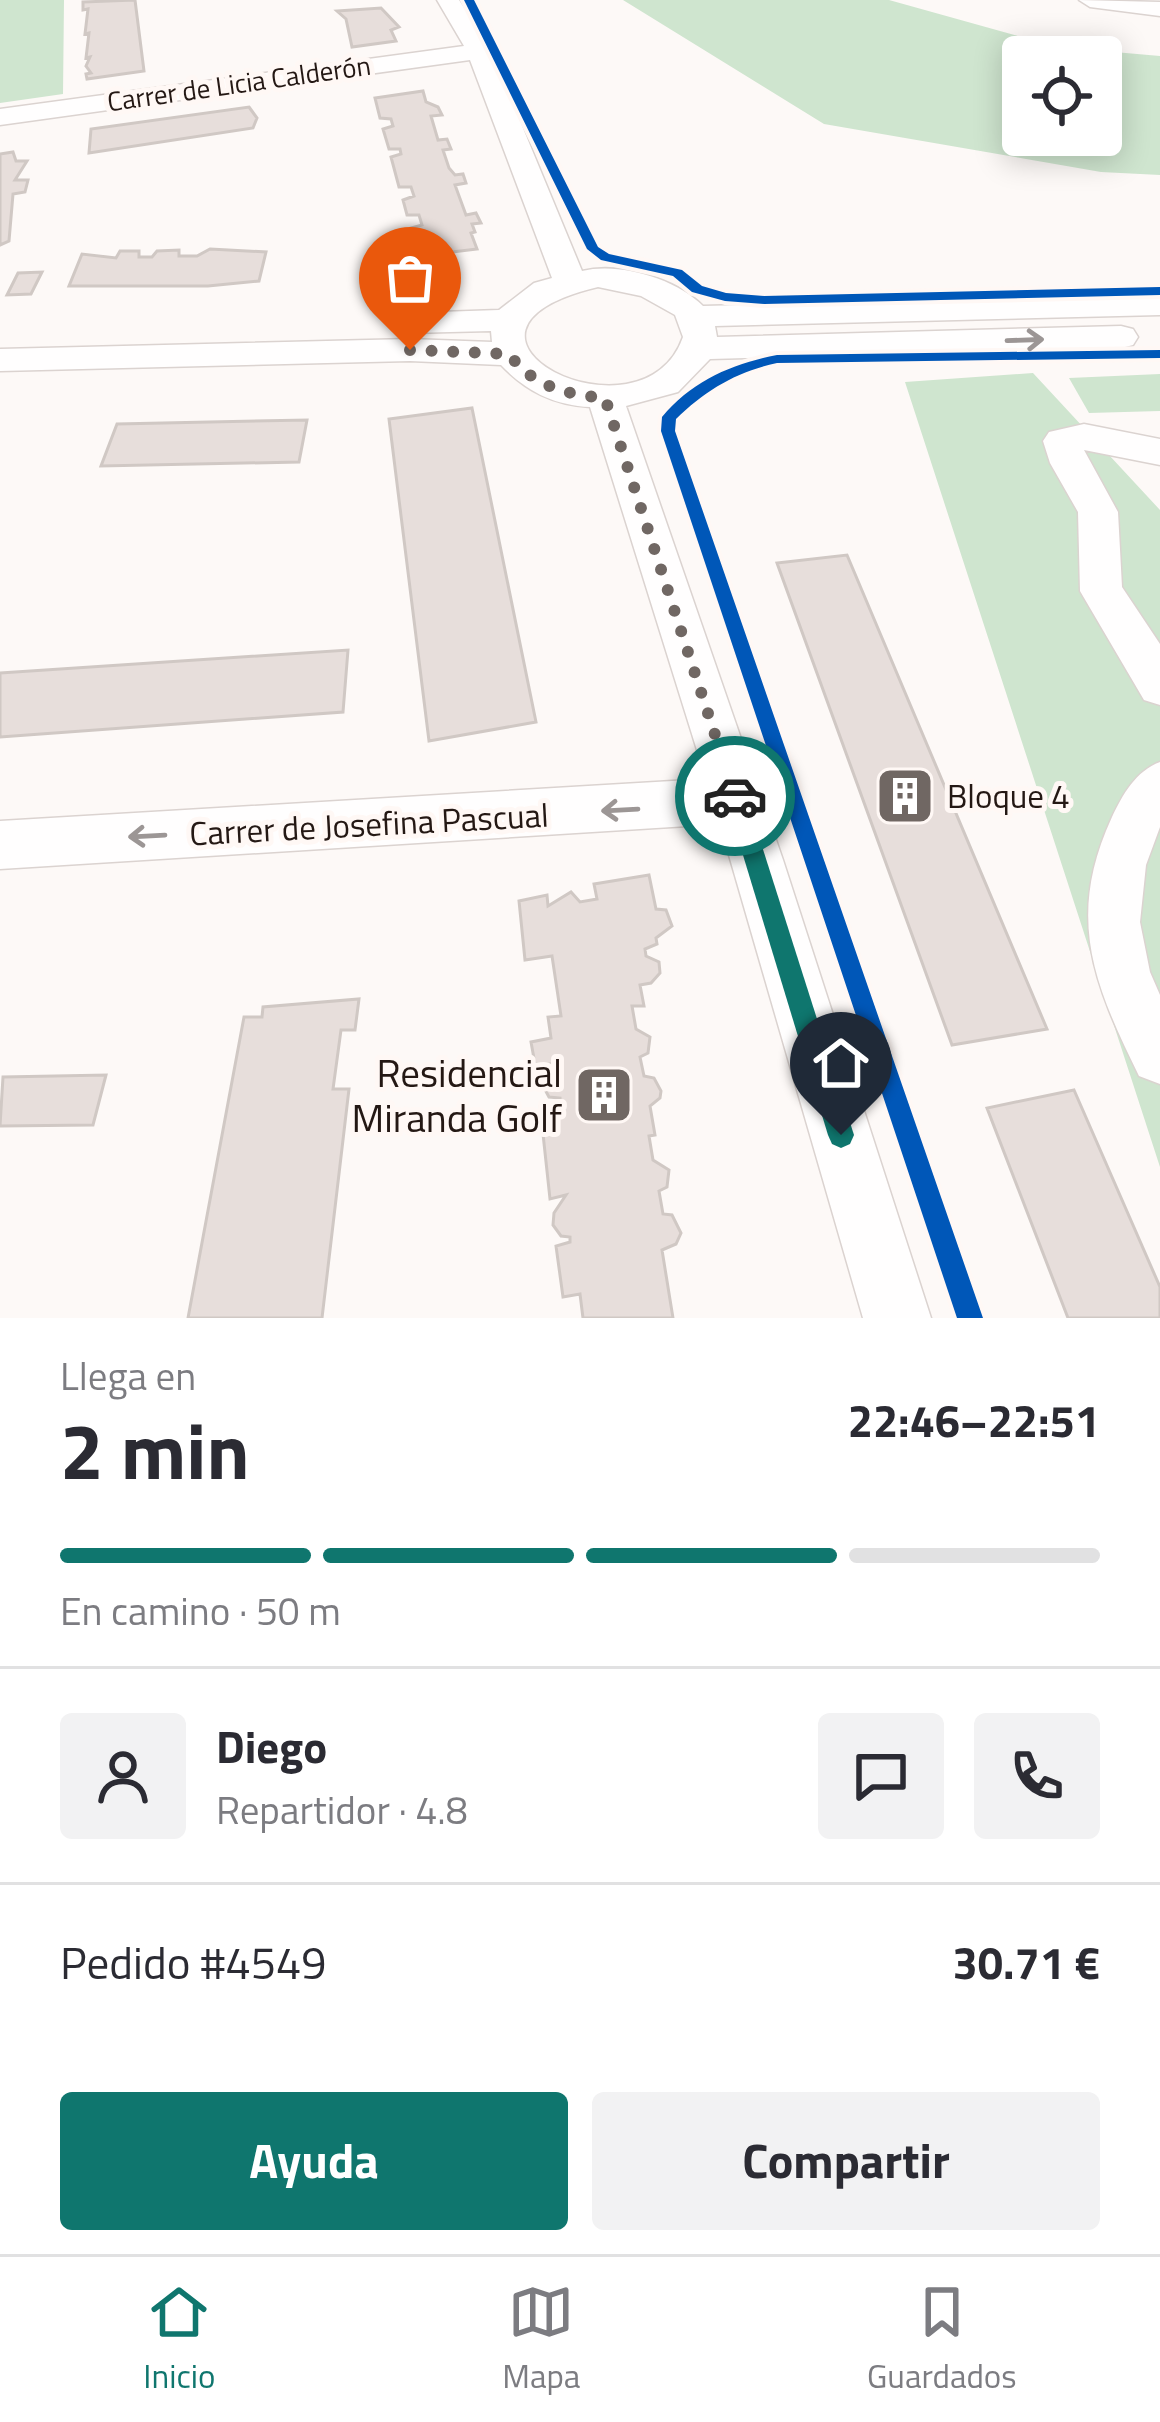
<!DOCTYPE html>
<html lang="es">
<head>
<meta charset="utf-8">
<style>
	body { margin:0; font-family:"Titillium Web",sans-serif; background:#f2f2f3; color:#2b2b33; height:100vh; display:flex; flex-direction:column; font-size:45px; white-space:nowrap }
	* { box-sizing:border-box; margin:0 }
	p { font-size:39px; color:#7c7c81 }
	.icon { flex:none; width:66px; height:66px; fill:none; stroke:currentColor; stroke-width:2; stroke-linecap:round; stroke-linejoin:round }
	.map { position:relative; height:1318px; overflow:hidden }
	.details { display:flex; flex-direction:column; background:#fff; flex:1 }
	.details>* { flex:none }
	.buttons { position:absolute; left:1002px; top:36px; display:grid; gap:24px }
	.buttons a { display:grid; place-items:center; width:120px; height:120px; border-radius:12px; background:#fff; box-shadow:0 6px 30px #0003; font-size:60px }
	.pin { position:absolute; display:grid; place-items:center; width:102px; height:102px; color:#fff; margin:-123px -51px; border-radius:50% 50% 50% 0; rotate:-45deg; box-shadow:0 0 12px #0007 }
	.pin .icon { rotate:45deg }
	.courier { position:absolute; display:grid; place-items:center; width:120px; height:120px; margin:-60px; border:9px solid #0f766e; border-radius:50%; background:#fff; color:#222; box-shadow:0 3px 15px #0007 }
	.summary em { font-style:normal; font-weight:700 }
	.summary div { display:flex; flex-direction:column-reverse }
	.summary { display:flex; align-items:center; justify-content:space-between; height:204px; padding:0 60px }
	h1 { font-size:78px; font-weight:700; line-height:90px }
	.bar { display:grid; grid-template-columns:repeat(4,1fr); gap:18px 12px; align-content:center; height:144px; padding:0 60px }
	.bar i { height:15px; border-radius:9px; background:#e1e1e2 }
	.bar .active { background:#0f766e }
	.bar p { grid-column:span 4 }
	.line { display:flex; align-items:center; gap:30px; padding:0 60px; border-top:3px solid #e1e1e2 }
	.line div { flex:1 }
	.round { display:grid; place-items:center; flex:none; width:126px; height:126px; border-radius:12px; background:#f2f2f3 }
	.action { display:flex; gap:24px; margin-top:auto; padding:24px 60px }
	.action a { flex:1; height:138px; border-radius:12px; background:#0f766e; color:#fff; font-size:48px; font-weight:700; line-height:138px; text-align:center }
	.action a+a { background:#f2f2f3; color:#2b2b33 }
	.tabs { display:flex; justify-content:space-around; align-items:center; height:168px; border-top:3px solid #e1e1e2; background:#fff; font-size:33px; color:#7c7c81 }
	.tabs a { display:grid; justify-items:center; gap:6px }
	.tabs .active { color:#0f766e }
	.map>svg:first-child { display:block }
	.green { fill:#cfe5cf; fill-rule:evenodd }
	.building { fill:#e7dedb; stroke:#d0c8c4; stroke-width:3 }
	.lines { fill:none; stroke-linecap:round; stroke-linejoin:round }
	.minor-casing { stroke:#dbd3d0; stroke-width:3 }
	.minor { fill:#fffefe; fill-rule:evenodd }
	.cycleway-casing { stroke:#fff8f5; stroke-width:8 }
	.cycleway { fill:#0057b8; fill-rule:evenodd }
	.oneway { stroke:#9c9695 }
	.route { fill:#0f766e }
	.done { stroke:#706763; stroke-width:12; stroke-dasharray:0 21.6 }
	.labels { text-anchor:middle; stroke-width:10; stroke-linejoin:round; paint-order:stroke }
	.far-street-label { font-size:27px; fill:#241814; stroke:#fff8f5 }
	.poi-label { font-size:33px; fill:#241814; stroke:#fff8f5; text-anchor:start }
	.street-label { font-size:33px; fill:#241814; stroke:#fff8f5 }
	.near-poi-label { font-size:39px; fill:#241814; stroke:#fff8f5; text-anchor:end }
</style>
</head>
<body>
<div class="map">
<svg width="1160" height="1318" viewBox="0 0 1160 1318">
	<rect width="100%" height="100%" fill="#fdf9f7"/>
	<!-- green -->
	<path class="green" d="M0 0H64L63 94 0 103Z
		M623 0H889L1057 47 1160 56V175L1101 172 824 124ZM1023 57H1101V135H1023Z
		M1033 373 1160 510V1167L905 382Z
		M1160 374V411L1089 413 1069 378Z"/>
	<!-- building -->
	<path class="building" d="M135 0 144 71 87 79 86 74 91 73 86 66 90 57 86 58 89 33 85 34 88 9 83 10V2Z
		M381 8 399 27 391 30 396 41 352 47 346 19 337 11Z
		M423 91 426 102 438 107 442 115 431 116 438 140 447 139 451 149 443 150 449 168 455 175 463 174 466 183 455 185 466 215 476 213 481 223 472 224 475 232 471 233 477 249 419 256 411 228 422 225 419 215H407L403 200 414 196 411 187H399L391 157 401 154 400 149H389L383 129 393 126 391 119 380 118 375 98Z
		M249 107 257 118 253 128 89 153 91 129Z
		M13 152 16 161H27L15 180H28L25 192 13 194 9 241 0 245V154Z
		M210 249 266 252 259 281 208 286H69L82 254 116 258 120 251H139V257H152L157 251 179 250V256H197Z
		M42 272 31 294 7 295 18 273Z
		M472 408 536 722 429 741 389 419Z
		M307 420 299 462 101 466 117 424Z
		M847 555 1047 1029 952 1045 777 563Z
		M348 650 343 712 0 737V673Z
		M649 875 656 909 666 910 672 926 656 938 657 944 645 949 646 956 659 962 660 973 651 983 640 985 644 1006H632L636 1029 650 1037 648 1053 640 1057 644 1076 654 1078 661 1091 660 1098 650 1106 655 1135 649 1136 653 1160 669 1170 667 1187 659 1191 663 1214 672 1215 681 1233 676 1244 662 1250 673 1318H583L580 1294 563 1297 556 1246 570 1242V1237L561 1236 553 1225 554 1213 566 1195 550 1199 540 1106 560 1104V1098L549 1097 543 1086 544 1071 555 1064H535L531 1042 551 1038 548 1017 561 1016 552 956 525 960 519 901 547 895 548 906 571 892 580 902 597 899 594 884Z
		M359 999 355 1030H341L333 1089H349L322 1318H188L244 1017H262L263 1007Z
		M106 1075 93 1125 0 1126 3 1077Z
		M1074 1090 1160 1287V1318H1068L987 1108Z"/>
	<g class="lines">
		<!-- minor casing -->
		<g class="minor-casing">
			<path id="minor" d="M437 0H459L491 51 582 271C619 262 675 278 703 306L1160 295V315L715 326 717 337 1121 326 1133 329 1138 337 1133 345 1121 348 710 359 678 392 626 406 783 860 931 1318H863L720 824 0 869V821L706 779 590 407C553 405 526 391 501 365L410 361 0 371V349L410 339 492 342 491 331 410 333 398 330 393 323 398 316 410 313 499 310 534 283 552 278 470 60 0 125V109L464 46ZM598 287 641 296 675 315 683 337C643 452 408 332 598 287Z
				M1079 0 1160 2V16L1090 7Z
				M1084 424 1160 439V465L1084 450 1118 512 1122 587 1160 644V705L1144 700 1080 591 1078 512 1050 463 1043 441 1049 432Z
				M1160 762V827L1146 865 1140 922 1150 972 1160 995V1084L1139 1076C1093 982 1066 917 1112 817 1123 794 1136 771 1160 762Z"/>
		</g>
		<!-- minor -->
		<use href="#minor" class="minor"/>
		<!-- cycleway casing -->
		<g class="cycleway-casing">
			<path id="cycleway" d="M464 0H474L598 247 609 254 682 270 702 286 726 293 764 296 1160 287V295L764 304 725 301 692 292 673 276 601 260 587 249Z
				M1160 350V358L777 363C736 372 706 390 676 419L675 431 983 1318H957L661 431 662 417C692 381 732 364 777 355Z"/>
		</g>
		<!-- cycleway -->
		<use href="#cycleway" class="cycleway"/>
	</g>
	<!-- one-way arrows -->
	<defs><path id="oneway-shaft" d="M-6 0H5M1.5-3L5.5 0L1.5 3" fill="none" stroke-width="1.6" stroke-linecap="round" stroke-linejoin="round" transform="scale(3)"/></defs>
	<g class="oneway">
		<use href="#oneway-shaft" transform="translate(1025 340) rotate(-2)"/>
		<use href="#oneway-shaft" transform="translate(620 810) rotate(177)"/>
		<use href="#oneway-shaft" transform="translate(147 836) rotate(177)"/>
	</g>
	<!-- route -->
	<path class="route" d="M735 786 746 796 854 1135 850 1144 841 1148 832 1144 828 1135 725 796Z"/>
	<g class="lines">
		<!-- done -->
		<path class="done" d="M410 350 509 354C534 387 565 394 605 398L735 796"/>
	</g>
	<!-- icons -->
	<defs>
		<g id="building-square" transform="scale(3)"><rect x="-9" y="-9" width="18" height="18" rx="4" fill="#706763" stroke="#fff8f5"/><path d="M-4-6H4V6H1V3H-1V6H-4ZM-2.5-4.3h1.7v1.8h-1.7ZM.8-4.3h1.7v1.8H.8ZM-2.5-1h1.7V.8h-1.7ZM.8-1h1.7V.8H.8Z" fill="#fff"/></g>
	</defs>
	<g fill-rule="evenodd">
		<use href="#building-square" x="905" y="796"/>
		<use href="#building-square" x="604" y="1095"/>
	</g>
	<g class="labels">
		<!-- far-street labels -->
		<g class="far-street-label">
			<text transform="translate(239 84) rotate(-8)" y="9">Carrer de Licia Calderón</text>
		</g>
		<!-- poi labels -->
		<g class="poi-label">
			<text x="947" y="808">Bloque 4</text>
		</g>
		<!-- street labels -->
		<g class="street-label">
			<text transform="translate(369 824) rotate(-3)" y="12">Carrer de Josefina Pascual</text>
		</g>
		<!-- near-poi labels -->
		<g class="near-poi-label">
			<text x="562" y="1087">Residencial<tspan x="562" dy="45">Miranda Golf</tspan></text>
		</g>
	</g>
</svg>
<div class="buttons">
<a><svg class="icon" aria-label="locate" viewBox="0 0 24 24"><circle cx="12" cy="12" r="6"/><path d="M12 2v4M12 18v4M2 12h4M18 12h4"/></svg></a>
</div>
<div class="pin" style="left:410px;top:350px;background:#ea580c"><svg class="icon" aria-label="bag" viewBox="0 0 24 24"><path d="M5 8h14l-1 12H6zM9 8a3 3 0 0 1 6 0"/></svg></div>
<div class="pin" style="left:841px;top:1135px;background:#1f2937"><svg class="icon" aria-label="home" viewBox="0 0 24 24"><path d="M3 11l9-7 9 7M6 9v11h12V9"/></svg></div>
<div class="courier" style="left:735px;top:796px"><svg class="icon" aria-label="car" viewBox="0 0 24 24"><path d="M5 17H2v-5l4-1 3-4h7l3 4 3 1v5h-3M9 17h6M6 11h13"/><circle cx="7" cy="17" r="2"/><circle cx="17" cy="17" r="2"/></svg></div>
</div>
<section class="details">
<div class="summary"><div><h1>2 min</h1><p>Llega en</p></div><em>22:46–22:51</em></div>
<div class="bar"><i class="active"></i><i class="active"></i><i class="active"></i><i></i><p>En camino · 50 m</p></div>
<div class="line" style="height:216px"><a class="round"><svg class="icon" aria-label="person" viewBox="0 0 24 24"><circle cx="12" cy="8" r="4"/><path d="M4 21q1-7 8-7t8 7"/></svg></a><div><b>Diego</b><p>Repartidor · 4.8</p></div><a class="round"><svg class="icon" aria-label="chat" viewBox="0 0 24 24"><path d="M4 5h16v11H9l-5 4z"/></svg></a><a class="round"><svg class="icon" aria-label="phone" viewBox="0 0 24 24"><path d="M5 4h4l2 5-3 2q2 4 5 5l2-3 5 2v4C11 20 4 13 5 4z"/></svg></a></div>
<div class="line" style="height:156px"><div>Pedido #4549</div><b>30.71 €</b></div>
<div class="action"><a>Ayuda</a><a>Compartir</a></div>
</section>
<nav class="tabs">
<a class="active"><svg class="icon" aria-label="home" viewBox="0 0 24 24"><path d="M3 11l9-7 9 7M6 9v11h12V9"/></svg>Inicio</a>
<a><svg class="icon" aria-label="map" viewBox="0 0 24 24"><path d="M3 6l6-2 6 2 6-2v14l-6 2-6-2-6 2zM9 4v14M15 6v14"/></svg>Mapa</a>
<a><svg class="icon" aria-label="saved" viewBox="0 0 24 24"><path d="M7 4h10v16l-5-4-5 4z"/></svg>Guardados</a>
</nav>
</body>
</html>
